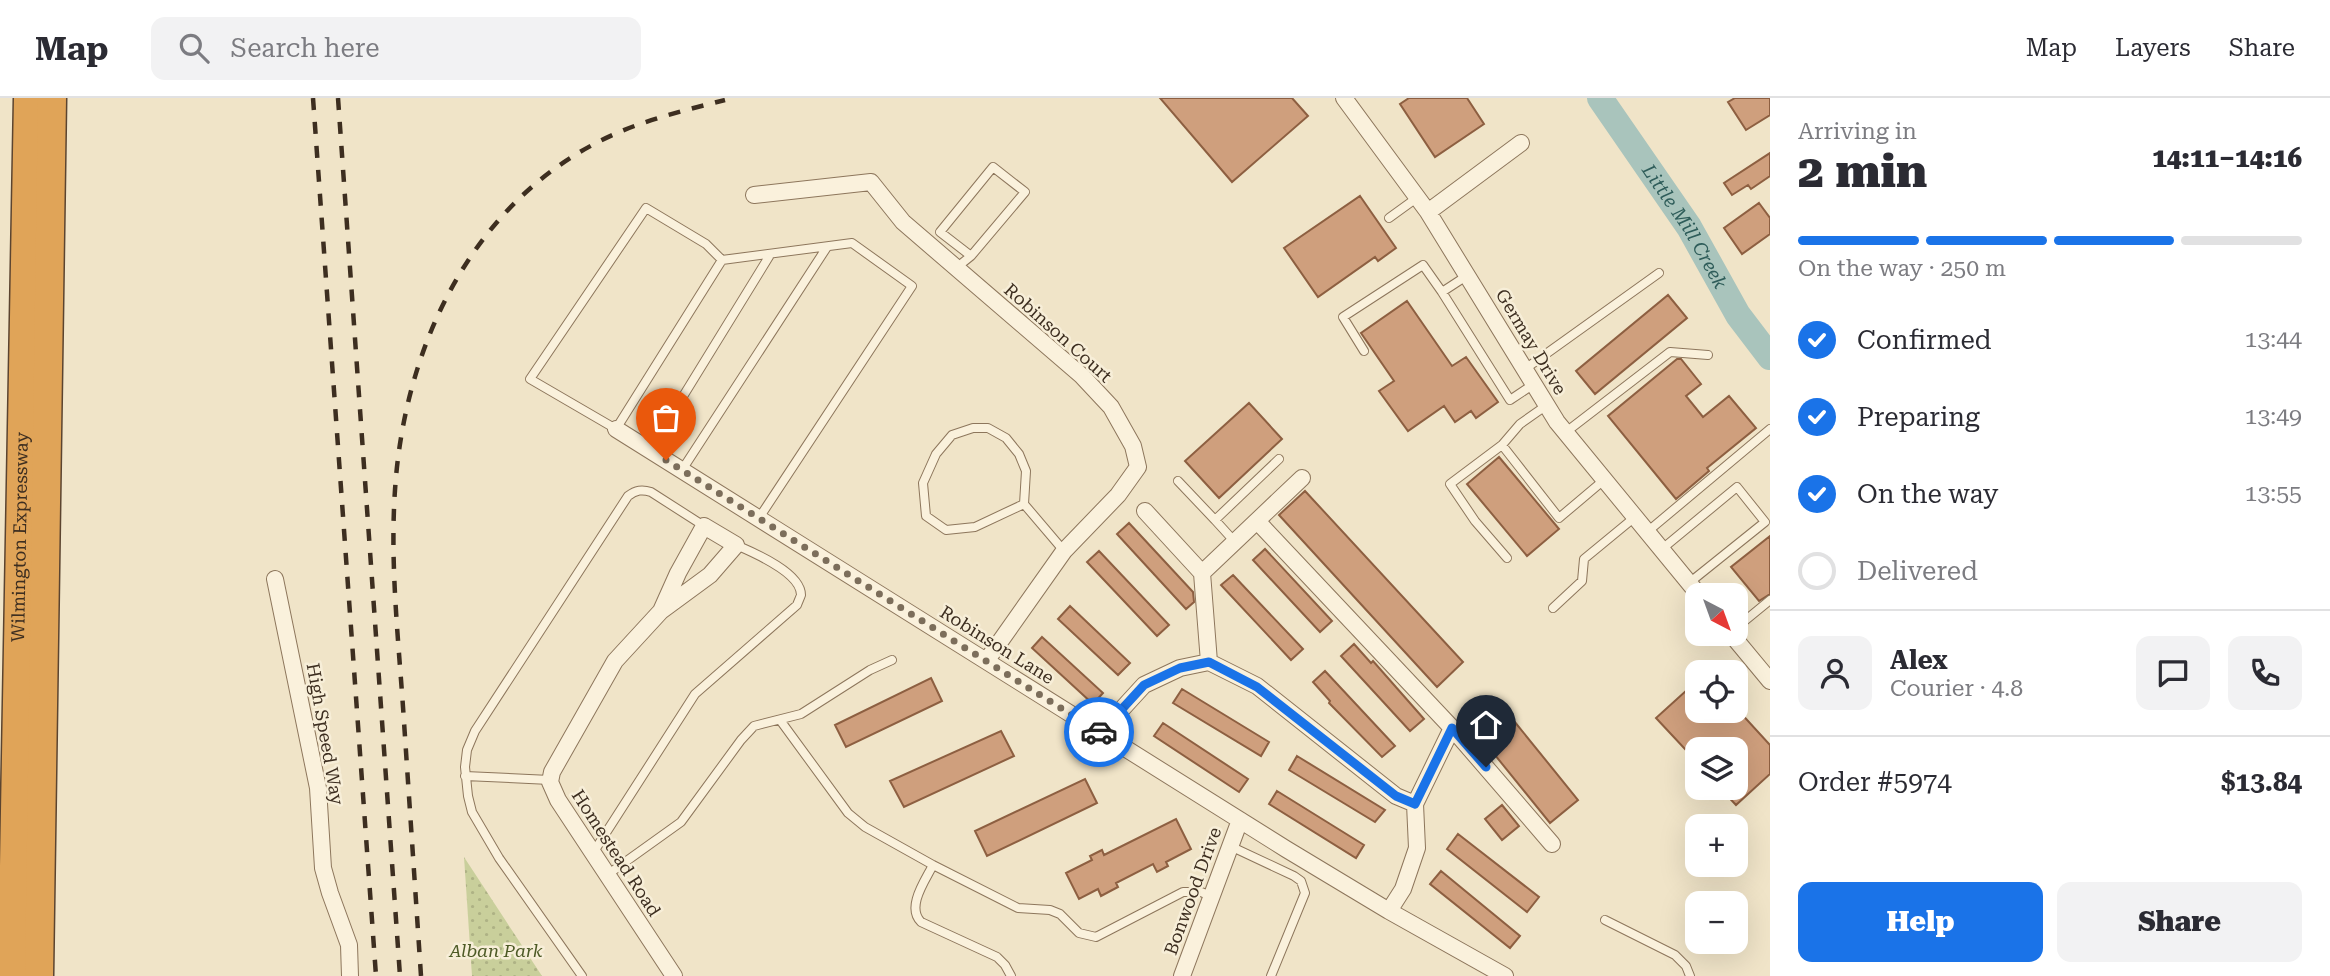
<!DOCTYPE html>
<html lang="en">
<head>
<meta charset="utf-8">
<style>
	body { margin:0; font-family:"Roboto Serif",serif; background:#f2f2f3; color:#2b2b33; height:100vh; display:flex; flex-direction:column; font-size:26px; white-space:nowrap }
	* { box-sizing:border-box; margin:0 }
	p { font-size:23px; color:#7c7c81 }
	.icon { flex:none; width:38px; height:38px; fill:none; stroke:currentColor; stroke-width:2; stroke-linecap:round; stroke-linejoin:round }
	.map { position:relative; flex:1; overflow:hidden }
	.panel { display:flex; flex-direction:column; background:#fff; width:560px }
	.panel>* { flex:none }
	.needle { width:46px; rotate:139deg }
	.controls { position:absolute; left:1685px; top:485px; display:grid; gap:14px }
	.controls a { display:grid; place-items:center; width:63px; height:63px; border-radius:14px; background:#fff; box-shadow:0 7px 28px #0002; font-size:35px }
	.pin { position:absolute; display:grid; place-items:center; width:60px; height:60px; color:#fff; margin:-72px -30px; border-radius:50% 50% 50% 0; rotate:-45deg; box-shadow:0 0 7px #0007 }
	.pin .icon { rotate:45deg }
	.courier { position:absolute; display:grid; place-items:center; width:70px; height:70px; margin:-35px; border:5px solid #1a73e8; border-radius:50%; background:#fff; color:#222; box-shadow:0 2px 9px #0007 }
	.summary em { font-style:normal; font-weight:800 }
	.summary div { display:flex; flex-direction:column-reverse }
	.summary { display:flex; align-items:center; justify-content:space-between; height:119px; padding:0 28px }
	h1 { font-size:46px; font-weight:800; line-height:52px }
	.bar { display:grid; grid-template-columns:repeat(4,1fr); gap:10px 7px; align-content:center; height:84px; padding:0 28px }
	.bar i { height:9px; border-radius:5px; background:#e1e1e2 }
	.bar .current { background:#1a73e8 }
	.bar p { grid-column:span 4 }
	.line { display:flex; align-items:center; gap:18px; padding:0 28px; border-top:2px solid #e1e1e2 }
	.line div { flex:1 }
	.round { display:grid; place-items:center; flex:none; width:74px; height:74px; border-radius:14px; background:#f2f2f3 }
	ol { padding:0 28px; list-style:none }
	li { display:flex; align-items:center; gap:21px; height:77px }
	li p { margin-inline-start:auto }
	li .icon { padding:7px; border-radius:50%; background:#1a73e8; color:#fff; stroke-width:4 }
	li:last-child { color:#7c7c81 }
	li i { width:38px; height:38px; border:4px solid #e1e1e2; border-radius:50% }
	.cta { display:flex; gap:14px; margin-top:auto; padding:14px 28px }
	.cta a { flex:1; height:80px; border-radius:14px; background:#1a73e8; color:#fff; font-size:28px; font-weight:800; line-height:80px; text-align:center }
	.cta a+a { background:#f2f2f3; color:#2b2b33 }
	header { display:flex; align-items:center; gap:42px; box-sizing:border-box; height:98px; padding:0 35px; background:#fff; border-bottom:2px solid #e1e1e2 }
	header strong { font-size:33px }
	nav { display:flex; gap:38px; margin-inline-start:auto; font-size:24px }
	.search { width:490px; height:63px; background:#f2f2f3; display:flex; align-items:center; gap:18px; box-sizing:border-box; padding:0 24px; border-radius:14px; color:#7c7c81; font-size:26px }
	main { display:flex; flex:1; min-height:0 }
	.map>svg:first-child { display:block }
	.park { fill:url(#park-dots) }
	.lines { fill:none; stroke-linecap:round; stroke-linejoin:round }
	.river { stroke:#a9c4bc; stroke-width:26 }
	.building { fill:#cf9f7d; stroke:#8d5f41; stroke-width:2 }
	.lane-casing { stroke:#8d765c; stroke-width:10 }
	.street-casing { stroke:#8d765c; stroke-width:18 }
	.highway-casing { stroke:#5b4430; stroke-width:31 }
	.lane { stroke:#faf1dc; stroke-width:8 }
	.street { stroke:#faf1dc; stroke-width:16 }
	.highway { stroke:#e0a458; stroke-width:28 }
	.rail { stroke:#3d2e20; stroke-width:4.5; stroke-dasharray:12 12; stroke-linecap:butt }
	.done { stroke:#7c6e5b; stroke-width:7; stroke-dasharray:0 12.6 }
	.route { stroke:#1a73e8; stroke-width:9 }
	.labels { text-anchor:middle; stroke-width:5; stroke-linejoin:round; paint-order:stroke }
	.street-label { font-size:18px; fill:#3d2e20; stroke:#f7eed8 }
	.park-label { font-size:18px; font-style:italic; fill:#4d5a26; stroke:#f7eed8 }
	.water-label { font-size:19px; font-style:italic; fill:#2f5d5a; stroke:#f7eed8 }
</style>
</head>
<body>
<header>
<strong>Map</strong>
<div class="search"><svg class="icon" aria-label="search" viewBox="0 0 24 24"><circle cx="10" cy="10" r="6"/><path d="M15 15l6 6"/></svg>Search here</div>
<nav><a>Map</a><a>Layers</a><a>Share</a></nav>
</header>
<main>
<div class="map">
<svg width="1770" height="878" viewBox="0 0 1770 878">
	<defs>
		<pattern id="park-dots" width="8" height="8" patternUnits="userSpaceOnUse" patternTransform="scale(1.75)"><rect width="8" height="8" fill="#c9cf9b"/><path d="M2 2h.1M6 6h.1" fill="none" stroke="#aeb285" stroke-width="1.8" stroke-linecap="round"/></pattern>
	</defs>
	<rect width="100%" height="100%" fill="#f0e4c8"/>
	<!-- park -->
	<path class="park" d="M464 759 542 878H472Z"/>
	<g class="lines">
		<!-- river -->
		<path class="river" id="s1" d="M1600 0 1689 129 1738 217 1770 259"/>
	</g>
	<!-- building -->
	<path class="building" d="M1160 0H1292L1308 18 1232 84Z
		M1409 0H1467L1484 26 1435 59 1400 6Z
		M1735 0H1770V17L1746 32 1728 4Z
		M1770 55V78L1751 91 1748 87 1732 97 1724 85Z
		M1360 98 1396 150 1378 163 1375 159 1318 199 1284 150Z
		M1759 105 1770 120V136L1742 156 1724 130Z
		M1668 197 1687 220 1595 296 1576 273Z
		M1407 203 1452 268 1466 259 1498 304 1476 320 1471 313 1455 324 1444 308 1408 333 1379 293 1394 283 1361 235Z
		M1677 261H1681L1701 286 1686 298 1703 319 1729 298 1756 330 1707 370 1709 373 1676 401 1608 318Z
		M1249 305 1282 341 1219 400 1185 363Z
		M1499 359 1559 431 1527 458 1467 386Z
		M1305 393 1463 564 1437 589 1279 417Z
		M1129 425 1193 494 1194 504 1186 511 1117 436Z
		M1770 438V496L1759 503 1731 469Z
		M1265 451 1332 523 1320 534 1253 462Z
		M1099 453 1169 527 1157 538 1087 464Z
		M1233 477 1303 551 1291 562 1221 487Z
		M1070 508 1130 565 1118 577 1058 521Z
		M1042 539 1103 595 1093 606 1032 550Z
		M1354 546 1371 565 1373 563 1424 621 1410 633 1341 558Z
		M1325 573 1395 648 1382 659 1329 605 1330 603 1313 584Z
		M931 580 942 603 846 649 835 627Z
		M1698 582V612H1738L1770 647V676L1736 707 1720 690H1736V651H1698V665L1656 620Z
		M1182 591 1269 644 1261 658 1173 605Z
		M1510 618 1578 702 1550 725 1482 641Z
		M1163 625 1248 681 1239 694 1154 638Z
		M1001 633 1014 658 904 709 890 683Z
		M1297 658 1385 712 1375 724 1289 672Z
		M1085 681 1097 705 987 758 975 733Z
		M1277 693 1364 747 1356 760 1269 706Z
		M1502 707 1519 728 1502 742 1485 721Z
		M1176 721 1191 751 1166 764 1168 768 1157 774 1153 766 1116 785 1118 789 1101 798 1098 791 1079 801 1066 775 1092 762 1090 758 1102 752 1104 757Z
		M1458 736 1539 799 1527 814 1447 751Z
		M1441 773 1520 838 1510 850 1430 786Z"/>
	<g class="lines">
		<!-- lane casing -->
		<g class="lane-casing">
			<path id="lane" d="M1389 120 1418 99
				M722 162 616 331 530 281 646 110 706 146 722 162 852 145 912 188 759 420
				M956 170 971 158 940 134 993 69 1025 94 971 158
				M1442 194 1510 302 1534 286
				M1364 253 1343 219 1423 167 1442 194 1468 177
				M1525 271 1659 175
				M1566 334 1670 254 1708 257
				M1502 347 1559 420 1604 382
				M650 352 770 157
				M682 372 827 149
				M1178 383 1215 422 1279 361
				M1024 406 975 429 946 432 926 418 923 385 936 356 952 337 973 330H988L1006 340 1019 356 1026 373 1024 406 1064 453
				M1215 422 1235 444
				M1647 434 1770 331
				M1662 451 1737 389 1765 424 1689 485
				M1507 460 1475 423 1450 386 1502 347 1520 326 1547 307
				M1553 510 1582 483 1584 461 1635 419
				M1736 530 1770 502
				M780 622 848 715 865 729 933 767 1018 810 1050 812 1060 816 1079 835 1096 839 1183 794H1201L1211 798
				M465 678 550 682
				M1230 748 1294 778 1301 783 1305 795 1271 878
				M593 755 695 596 797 507C798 504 800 500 801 497 801 474 752 454 736 447
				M933 767C925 783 906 809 921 824L997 859 1005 867 1011 878
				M607 777 681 724 741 642 754 628 801 616 870 572 892 562
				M1605 822 1675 857 1686 868 1690 878
				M582 878 499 760 472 714 468 698 465 669 467 652 475 633 628 398C636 392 642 391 651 394L704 428"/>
		</g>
		<!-- street casing -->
		<g class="street-casing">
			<path id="street" d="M1344 0 1428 114 1557 324 1699 497
				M754 97 871 84 903 124 1082 278 1111 309 1133 348 1138 369 1118 397 1064 453 987 562
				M1428 114 1521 45
				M616 331 1286 751 1389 813 1505 878
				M1145 413 1202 475 1209 564
				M1257 423 1452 630 1552 746
				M1202 475 1302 380
				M275 481 318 690 323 770 330 795 349 847 350 878
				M661 513 678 475 704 428 736 447 710 477 661 513 615 563 552 674 550 684 558 702 674 878
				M1731 536 1770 583
				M1104 636 1122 611 1144 587 1180 570 1209 564 1257 588 1396 698 1415 706 1417 750 1403 791 1389 813
				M1415 706 1452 630
				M1182 878 1240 722"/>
		</g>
		<!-- highway casing -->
		<g class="highway-casing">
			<g id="highway">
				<path id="s2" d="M12 878 28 0"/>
				<path d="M39 878 52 0"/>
			</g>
		</g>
		<!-- lane -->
		<use href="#lane" class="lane"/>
		<!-- street -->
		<use href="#street" class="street"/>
		<!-- highway -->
		<use href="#highway" class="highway"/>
		<!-- rail -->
		<path class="rail" d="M313 0 376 878
			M338 0 400 878
			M421 878C415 788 409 698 403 609 398 537 390 464 395 392 404 252 469 109 600 43 639 23 682 13 725 2"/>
	</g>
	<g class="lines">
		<!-- done -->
		<path class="done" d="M666 362 1099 634"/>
		<!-- route -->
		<path class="route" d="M1099 634 1104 636 1122 611 1144 587 1180 570 1209 564 1257 589 1396 698 1415 706 1452 630 1486 669"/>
	</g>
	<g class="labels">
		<!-- street labels -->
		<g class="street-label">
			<text transform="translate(1058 235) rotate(42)" y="6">Robinson Court</text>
			<text transform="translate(1531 244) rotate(59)" y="6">Germay Drive</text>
			<text dy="6" stroke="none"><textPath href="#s2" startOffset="439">Wilmington Expressway</textPath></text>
			<text transform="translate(997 547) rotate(32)" y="6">Robinson Lane</text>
			<text transform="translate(325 636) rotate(80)" y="6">High Speed Way</text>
			<text transform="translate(616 755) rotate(57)" y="6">Homestead Road</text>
			<text transform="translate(1193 793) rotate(-70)" y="6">Bonwood Drive</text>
		</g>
		<!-- park labels -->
		<g class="park-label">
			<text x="496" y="859">Alban Park</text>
		</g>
		<!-- water labels -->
		<g class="water-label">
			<text dy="7" stroke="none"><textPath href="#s1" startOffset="154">Little Mill Creek</textPath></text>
		</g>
	</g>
</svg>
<div class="controls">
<a><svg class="needle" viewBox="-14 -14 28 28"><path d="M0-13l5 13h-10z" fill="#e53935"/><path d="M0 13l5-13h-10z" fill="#7c7c81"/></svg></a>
<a><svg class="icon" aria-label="locate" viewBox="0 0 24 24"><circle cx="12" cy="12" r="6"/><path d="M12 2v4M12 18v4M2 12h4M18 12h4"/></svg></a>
<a><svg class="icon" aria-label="layers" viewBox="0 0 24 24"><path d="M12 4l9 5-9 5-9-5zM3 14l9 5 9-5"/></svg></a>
<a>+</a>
<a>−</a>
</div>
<div class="pin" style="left:666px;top:362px;background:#ea580c"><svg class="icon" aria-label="bag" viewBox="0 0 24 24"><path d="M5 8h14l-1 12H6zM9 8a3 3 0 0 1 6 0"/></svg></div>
<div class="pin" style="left:1486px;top:669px;background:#1f2937"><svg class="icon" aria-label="home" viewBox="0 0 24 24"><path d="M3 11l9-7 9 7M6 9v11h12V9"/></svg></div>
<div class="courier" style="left:1099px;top:634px"><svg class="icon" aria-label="car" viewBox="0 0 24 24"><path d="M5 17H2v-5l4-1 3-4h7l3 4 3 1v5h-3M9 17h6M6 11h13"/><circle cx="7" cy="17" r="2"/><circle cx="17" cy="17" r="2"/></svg></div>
</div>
<section class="panel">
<div class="summary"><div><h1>2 min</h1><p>Arriving in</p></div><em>14:11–14:16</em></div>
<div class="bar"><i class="current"></i><i class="current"></i><i class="current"></i><i></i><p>On the way · 250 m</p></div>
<ol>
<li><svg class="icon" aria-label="check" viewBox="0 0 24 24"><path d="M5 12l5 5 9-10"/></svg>Confirmed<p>13:44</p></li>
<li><svg class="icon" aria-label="check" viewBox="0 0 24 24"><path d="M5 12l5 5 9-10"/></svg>Preparing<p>13:49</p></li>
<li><svg class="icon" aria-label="check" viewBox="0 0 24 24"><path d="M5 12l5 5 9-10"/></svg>On the way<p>13:55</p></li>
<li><i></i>Delivered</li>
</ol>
<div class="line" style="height:126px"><a class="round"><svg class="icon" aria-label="person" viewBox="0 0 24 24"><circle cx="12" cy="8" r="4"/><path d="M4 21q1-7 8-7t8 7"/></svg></a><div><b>Alex</b><p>Courier · 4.8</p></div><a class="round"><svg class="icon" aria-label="chat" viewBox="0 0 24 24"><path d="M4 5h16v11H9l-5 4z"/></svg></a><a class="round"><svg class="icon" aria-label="phone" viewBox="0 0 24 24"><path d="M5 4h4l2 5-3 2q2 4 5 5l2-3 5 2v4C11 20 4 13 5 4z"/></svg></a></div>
<div class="line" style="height:91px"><div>Order #5974</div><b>$13.84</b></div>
<div class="cta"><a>Help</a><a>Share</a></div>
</section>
</main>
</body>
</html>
